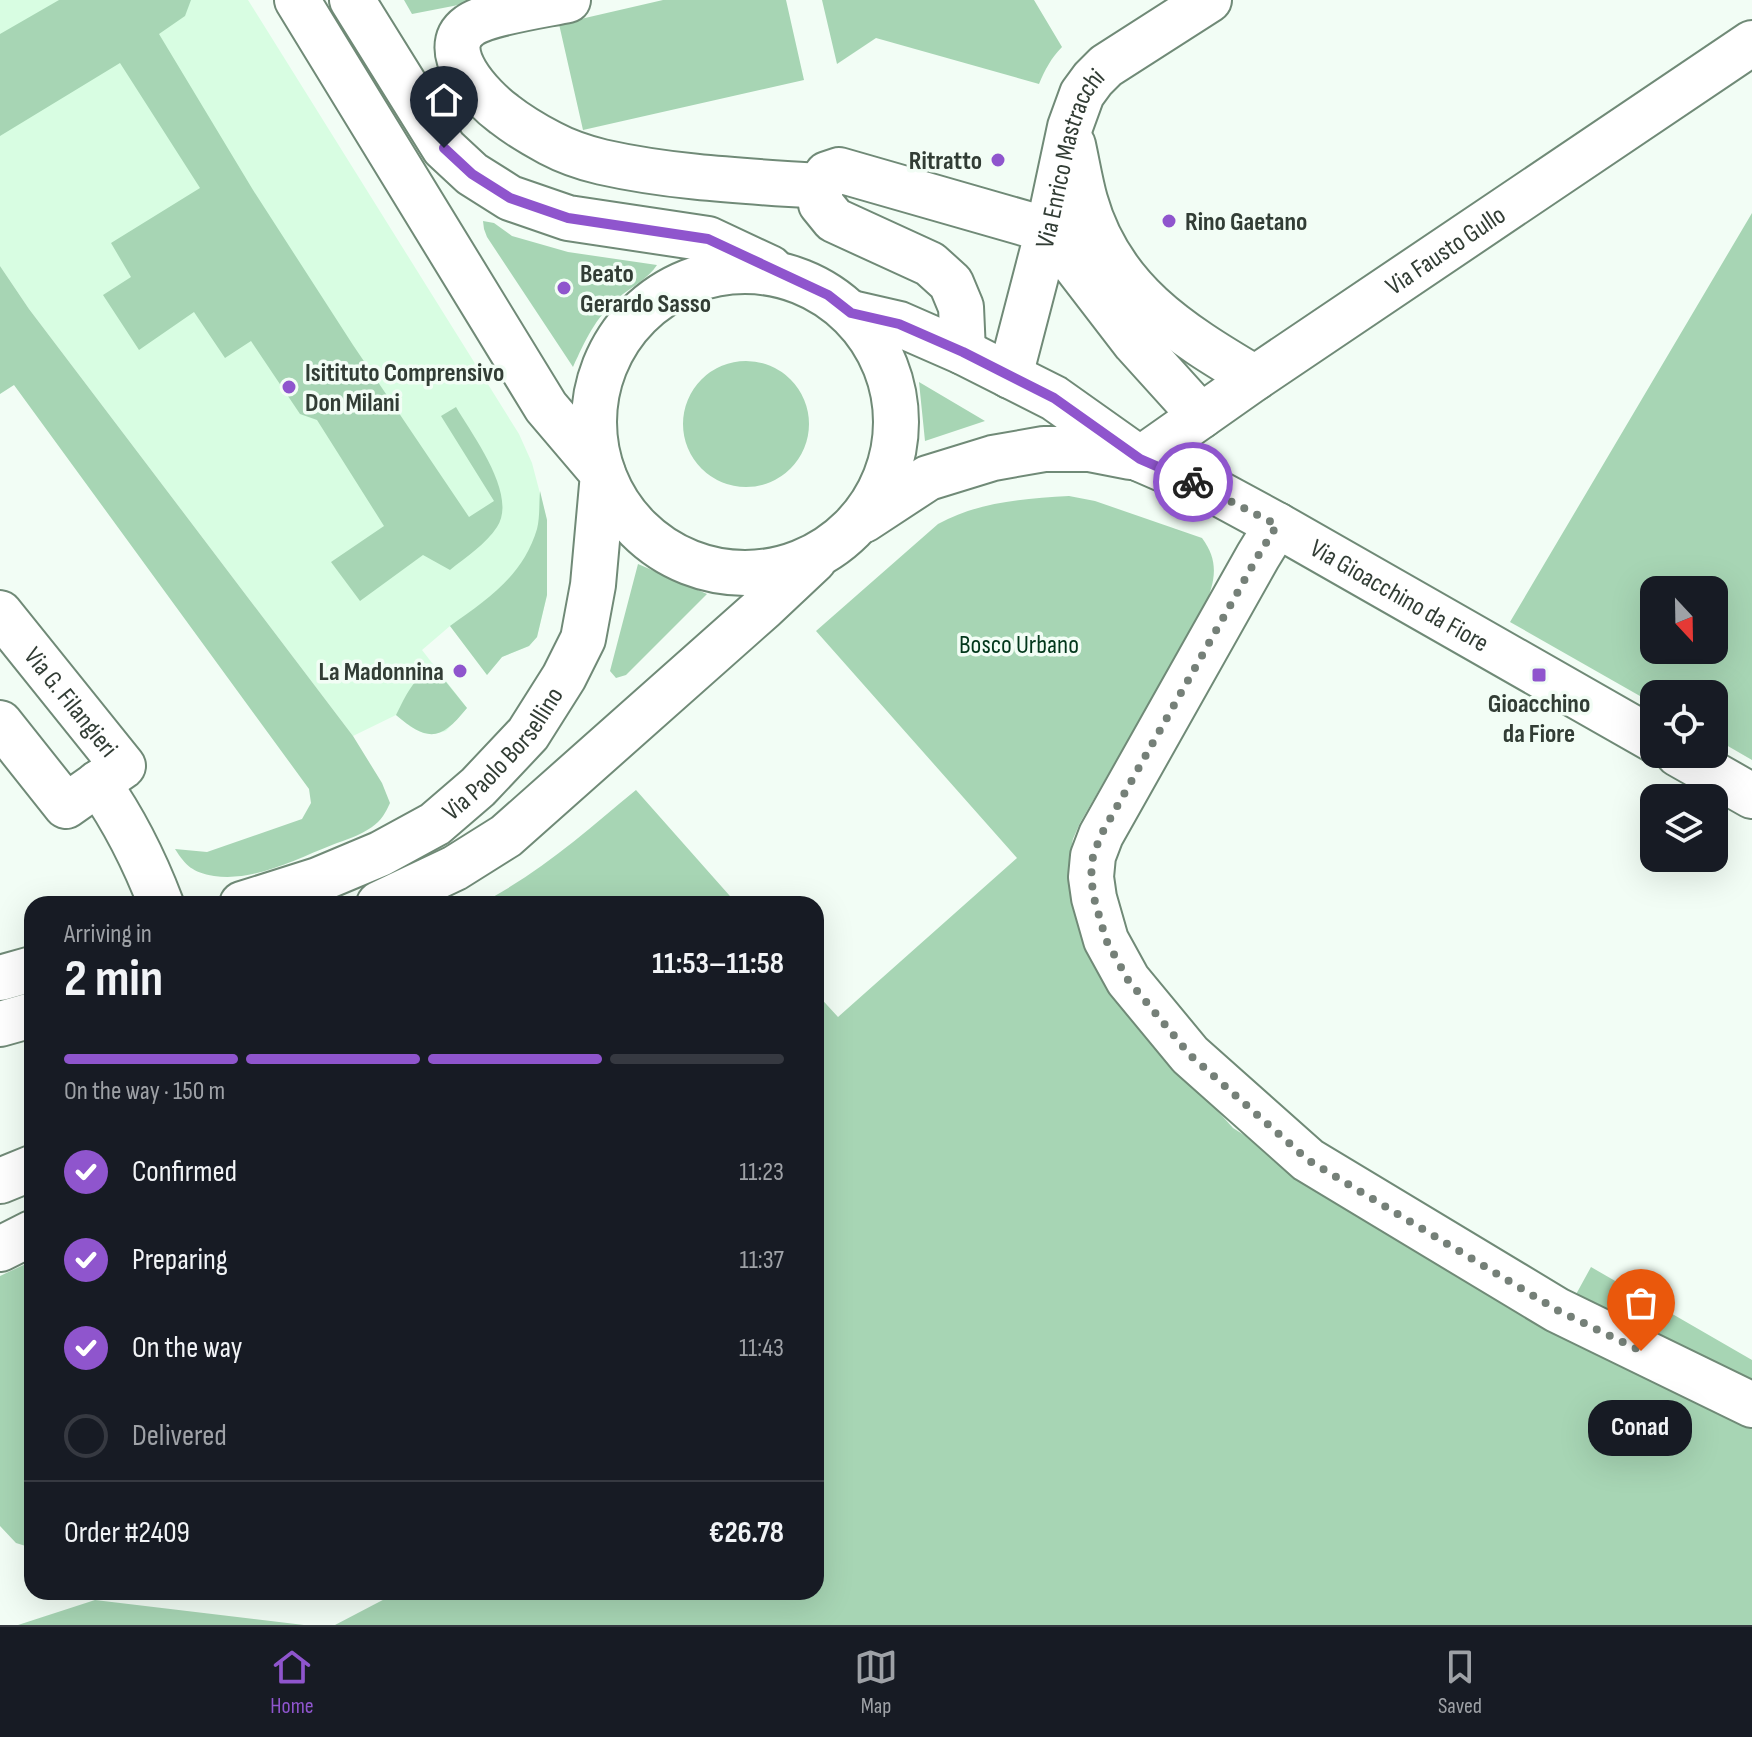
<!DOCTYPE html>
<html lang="en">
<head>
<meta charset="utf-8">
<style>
	body { margin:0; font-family:"Sofia Sans Condensed",sans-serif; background:#20242c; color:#f1f3f6; height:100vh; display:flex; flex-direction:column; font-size:30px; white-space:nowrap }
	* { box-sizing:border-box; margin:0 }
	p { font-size:26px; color:#9ea1a6 }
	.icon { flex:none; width:44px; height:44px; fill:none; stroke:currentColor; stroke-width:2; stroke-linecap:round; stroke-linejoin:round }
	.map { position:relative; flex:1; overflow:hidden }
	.panel { position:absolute; left:24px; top:896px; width:800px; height:704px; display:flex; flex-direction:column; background:#171b24; border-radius:24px; box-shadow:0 8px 32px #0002 }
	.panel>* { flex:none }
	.needle { width:52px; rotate:158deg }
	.tools { position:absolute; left:1640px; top:576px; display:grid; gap:16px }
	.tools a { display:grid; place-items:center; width:88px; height:88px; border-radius:16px; background:#171b24; box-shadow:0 8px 32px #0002; font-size:40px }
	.pin { position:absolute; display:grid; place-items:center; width:68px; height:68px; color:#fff; margin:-82px -34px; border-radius:50% 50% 50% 0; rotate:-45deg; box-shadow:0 0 8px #0007 }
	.pin .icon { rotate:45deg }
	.courier { position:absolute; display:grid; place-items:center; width:80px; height:80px; margin:-40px; border:6px solid #8f55cd; border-radius:50%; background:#fff; color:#222; box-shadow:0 2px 10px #0007 }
	.bubble { position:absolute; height:56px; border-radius:24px; background:#171b24; box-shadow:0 8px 32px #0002; font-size:26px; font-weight:700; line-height:56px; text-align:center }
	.headline em { font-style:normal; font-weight:700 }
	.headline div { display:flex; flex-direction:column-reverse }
	.headline { display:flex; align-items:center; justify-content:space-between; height:136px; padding:0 40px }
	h1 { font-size:52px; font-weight:700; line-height:60px }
	.bar { display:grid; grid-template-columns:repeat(4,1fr); gap:12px 8px; align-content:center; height:96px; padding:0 40px }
	.bar i { height:10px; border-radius:6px; background:#363941 }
	.bar .selected { background:#8f55cd }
	.bar p { grid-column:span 4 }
	.line { display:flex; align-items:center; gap:20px; padding:0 40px; border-top:2px solid #363941 }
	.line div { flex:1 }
	ol { padding:0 40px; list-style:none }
	li { display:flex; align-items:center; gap:24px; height:88px }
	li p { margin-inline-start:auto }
	li .icon { padding:8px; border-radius:50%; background:#8f55cd; color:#fff; stroke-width:4 }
	li:last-child { color:#9ea1a6 }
	li i { width:44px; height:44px; border:4px solid #363941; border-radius:50% }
	.tab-bar { display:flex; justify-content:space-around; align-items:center; height:112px; border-top:2px solid #363941; background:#171b24; font-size:22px; color:#9ea1a6 }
	.tab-bar a { display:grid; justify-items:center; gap:4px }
	.tab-bar .selected { color:#8f55cd }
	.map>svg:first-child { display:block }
	.built { fill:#d8fde2 }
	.green { fill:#a7d5b4; fill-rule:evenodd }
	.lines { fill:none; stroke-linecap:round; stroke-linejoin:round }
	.minor-casing { stroke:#708a77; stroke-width:48 }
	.minor { stroke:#fff; stroke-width:44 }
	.done { stroke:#758078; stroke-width:8; stroke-dasharray:0 14.4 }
	.route { stroke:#8f55cd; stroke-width:10 }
	.poi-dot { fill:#8f55cd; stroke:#f2fdf5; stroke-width:3 }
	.labels { text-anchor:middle; stroke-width:7; stroke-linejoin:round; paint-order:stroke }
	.poi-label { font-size:26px; font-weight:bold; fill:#323d35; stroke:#f2fdf5; text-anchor:start }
	.street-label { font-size:26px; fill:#323d35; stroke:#f2fdf5 }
	.park-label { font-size:26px; fill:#02371b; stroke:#f2fdf5 }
</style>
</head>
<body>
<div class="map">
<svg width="1752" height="1625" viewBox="0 0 1752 1625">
	<rect width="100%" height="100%" fill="#f2fdf5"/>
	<!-- built -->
	<path class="built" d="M0 0H248L519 434 532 463 547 520V595L537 637 529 646 502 657 487 675 450 626 422 650 467 708 446 731 434 734 423 733 411 727 396 715 353 736 29 309 0 266Z"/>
	<!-- green -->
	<path class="green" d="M59 0H191L185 16 159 34 253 190 353 345 469 517 494 501 441 416 456 407C473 436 518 495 497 527 486 544 466 557 450 570L423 555 360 601 331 562 384 526 317 420 300 414 251 341 225 358 194 312 139 350 103 295 131 277 111 243 200 188 120 63 0 136V34Z
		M404 0H484L412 14Z
		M663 0H786L804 80 583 130 559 24Z
		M822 0H1034L1062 47C1051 58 1045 70 1039 84L876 38 837 64Z
		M1752 213V760L1714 738V694H1654V704L1510 622ZM1654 590H1714V650H1654Z
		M483 221 494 223 512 236 568 252 657 265C648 279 631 287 618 298 594 320 586 339 573 367L487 237 484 229Z
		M0 266 29 309 353 736 382 783 390 803C386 812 381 821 372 827 361 835 345 840 332 845 296 859 254 882 214 876 192 872 186 866 175 849L207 852 302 819 311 803 309 789 14 385 0 394Z
		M683 424a63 63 0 1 1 126 0a63 63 0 1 1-126 0Z
		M919 382 985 421 925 441Z
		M540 491 547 520V595L537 637 529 646 502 657 487 675 450 626C488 599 523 576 537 529 540 517 539 503 540 491Z
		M1069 496 1095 501 1202 538C1220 562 1215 582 1204 608L1080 823 1073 839 1069 858 1071 887 1116 998 1233 1128 1550 1330 1752 1427V1625H335L398 1592H816V993L838 1017 1017 858 816 631 938 524C981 501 1022 499 1069 496Z
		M638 564 707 594 626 675 616 678 610 671Z
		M434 667 467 708C441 740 429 743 396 715 407 694 412 679 434 667Z
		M636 790 737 904H479C538 875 586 831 636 790Z
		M32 1261V1548L16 1543 0 1526V1276Z
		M1591 1267 1752 1360V1384L1574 1298Z
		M95 1600 304 1625H18Z"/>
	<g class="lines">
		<!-- minor casing -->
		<g class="minor-casing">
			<g id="minor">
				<path d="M352 0 444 148 472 174 510 198 568 218 708 239 770 268"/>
				<path d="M568 0C545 5 486 13 469 26 436 50 482 98 504 114 518 125 535 135 550 143 565 151 585 158 602 162 673 178 746 181 819 186"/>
				<path d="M1073 145C1077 163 1080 182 1085 200 1110 290 1179 333 1255 378"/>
				<circle cx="745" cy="422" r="151"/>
				<path id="s1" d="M851 313 899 324 963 352 1054 398 1140 459 1218 493 1277 525 1654 740"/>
				<path d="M963 352 961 307 951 283 930 264 834 220 821 204 819 186 827 174 839 170 1048 230 1135 343 1201 416"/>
				<path id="s2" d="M1010 376 1048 230 1070 127 1082 94 1093 79 1106 66 1209 0"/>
				<path id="s3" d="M1140 459 1255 378 1752 43"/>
				<path d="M864 520 928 478 993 458 1044 449H1089L1130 457"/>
				<path d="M1277 525 1258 556 1101 835 1093 856 1091 877 1094 898 1106 940 1128 980 1190 1055 1308 1160 1557 1310 1752 1405"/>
				<path id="s4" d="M0 613 123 766 66 806 0 723"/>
				<path d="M1678 754 1752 796"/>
				<path d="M98 783C124 820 145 862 161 904"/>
				<path id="s5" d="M242 904 318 880 380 854 435 824 478 787 528 734 564 677 583 639 593 585 603 474 546 407 297 0"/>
				<path d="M379 904 455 868 506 836 764 607 814 560"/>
				<path d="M0 978 32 969"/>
				<path d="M0 1024 32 1015"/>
				<path d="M0 1181 32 1168"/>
				<path d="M0 1249 32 1233"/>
			</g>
		</g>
		<!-- minor -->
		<use href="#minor" class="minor"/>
	</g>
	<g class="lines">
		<!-- done -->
		<path class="done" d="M1193 482 1277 525 1258 556 1101 835 1093 856 1091 877 1094 898 1106 940 1128 980 1190 1055 1308 1160 1557 1310 1641 1351"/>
		<!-- route -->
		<path class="route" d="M444 148 472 174 510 198 568 218 708 239 828 295 851 313 899 324 963 352 1054 398 1140 459 1193 482"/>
	</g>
	<!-- markers -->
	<g class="poi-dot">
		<circle cx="998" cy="160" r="8"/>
		<circle cx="1169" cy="221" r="8"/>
		<circle cx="564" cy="288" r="8"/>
		<circle cx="289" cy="387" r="8"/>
		<circle cx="460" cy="671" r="8"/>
		<rect x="1531" y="667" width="16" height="16" rx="4"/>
	</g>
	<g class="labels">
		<!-- poi labels -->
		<g class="poi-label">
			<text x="982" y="169" text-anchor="end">Ritratto</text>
			<text x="1185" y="230">Rino Gaetano</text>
			<text x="580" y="282">Beato<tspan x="580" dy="30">Gerardo Sasso</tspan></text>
			<text x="305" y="381">Isitituto Comprensivo<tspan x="305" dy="30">Don Milani</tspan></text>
			<text x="444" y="680" text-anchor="end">La Madonnina</text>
			<text x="1539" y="712" text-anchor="middle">Gioacchino<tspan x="1539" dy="30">da Fiore</tspan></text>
		</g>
		<!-- street labels -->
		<g class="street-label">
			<text dy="9" stroke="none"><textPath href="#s2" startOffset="226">Via Enrico Mastracchi</textPath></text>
			<text dy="9" stroke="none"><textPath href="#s3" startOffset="370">Via Fausto Gullo</textPath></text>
			<text dy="9" stroke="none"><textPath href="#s1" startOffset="620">Via Gioacchino da Fiore</textPath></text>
			<text dy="9" stroke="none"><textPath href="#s4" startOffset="114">Via G. Filangieri</textPath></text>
			<text dy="9" stroke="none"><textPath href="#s5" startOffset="308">Via Paolo Borsellino</textPath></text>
		</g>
		<!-- park labels -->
		<g class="park-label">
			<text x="1019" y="653">Bosco Urbano</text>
		</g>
	</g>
</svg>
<div class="tools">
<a><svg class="needle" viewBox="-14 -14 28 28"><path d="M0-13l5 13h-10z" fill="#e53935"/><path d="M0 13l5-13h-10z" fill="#9ea1a6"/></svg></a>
<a><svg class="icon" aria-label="locate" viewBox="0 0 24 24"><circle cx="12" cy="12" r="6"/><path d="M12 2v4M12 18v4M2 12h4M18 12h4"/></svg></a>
<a><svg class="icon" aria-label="layers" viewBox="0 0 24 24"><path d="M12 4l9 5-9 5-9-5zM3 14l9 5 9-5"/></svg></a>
</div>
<div class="pin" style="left:1641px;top:1351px;background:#ea580c"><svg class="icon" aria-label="bag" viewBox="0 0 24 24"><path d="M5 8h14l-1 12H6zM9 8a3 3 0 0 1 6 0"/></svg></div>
<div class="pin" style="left:444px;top:148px;background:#1f2937"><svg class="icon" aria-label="home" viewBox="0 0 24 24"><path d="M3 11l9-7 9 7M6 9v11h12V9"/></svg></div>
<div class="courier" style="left:1193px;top:482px"><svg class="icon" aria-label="bike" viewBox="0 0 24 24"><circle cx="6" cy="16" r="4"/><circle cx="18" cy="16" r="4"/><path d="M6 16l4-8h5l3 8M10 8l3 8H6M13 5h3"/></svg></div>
<div class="bubble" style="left:1588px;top:1400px;width:104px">Conad</div>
<section class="panel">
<div class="headline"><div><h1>2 min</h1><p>Arriving in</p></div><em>11:53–11:58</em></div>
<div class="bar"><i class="selected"></i><i class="selected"></i><i class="selected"></i><i></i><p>On the way · 150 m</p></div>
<ol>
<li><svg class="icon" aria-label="check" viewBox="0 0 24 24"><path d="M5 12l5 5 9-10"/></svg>Confirmed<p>11:23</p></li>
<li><svg class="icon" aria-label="check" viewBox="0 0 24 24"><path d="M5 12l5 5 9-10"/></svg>Preparing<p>11:37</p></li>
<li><svg class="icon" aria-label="check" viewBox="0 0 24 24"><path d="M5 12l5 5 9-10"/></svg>On the way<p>11:43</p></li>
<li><i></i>Delivered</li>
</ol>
<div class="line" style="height:104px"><div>Order #2409</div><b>€26.78</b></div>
</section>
</div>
<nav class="tab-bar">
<a class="selected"><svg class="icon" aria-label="home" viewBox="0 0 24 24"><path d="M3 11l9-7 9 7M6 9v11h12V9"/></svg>Home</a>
<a><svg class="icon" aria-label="map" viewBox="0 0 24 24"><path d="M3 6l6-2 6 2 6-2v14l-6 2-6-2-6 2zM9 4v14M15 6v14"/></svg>Map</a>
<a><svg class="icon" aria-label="saved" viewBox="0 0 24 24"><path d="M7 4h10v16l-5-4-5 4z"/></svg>Saved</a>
</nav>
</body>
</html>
